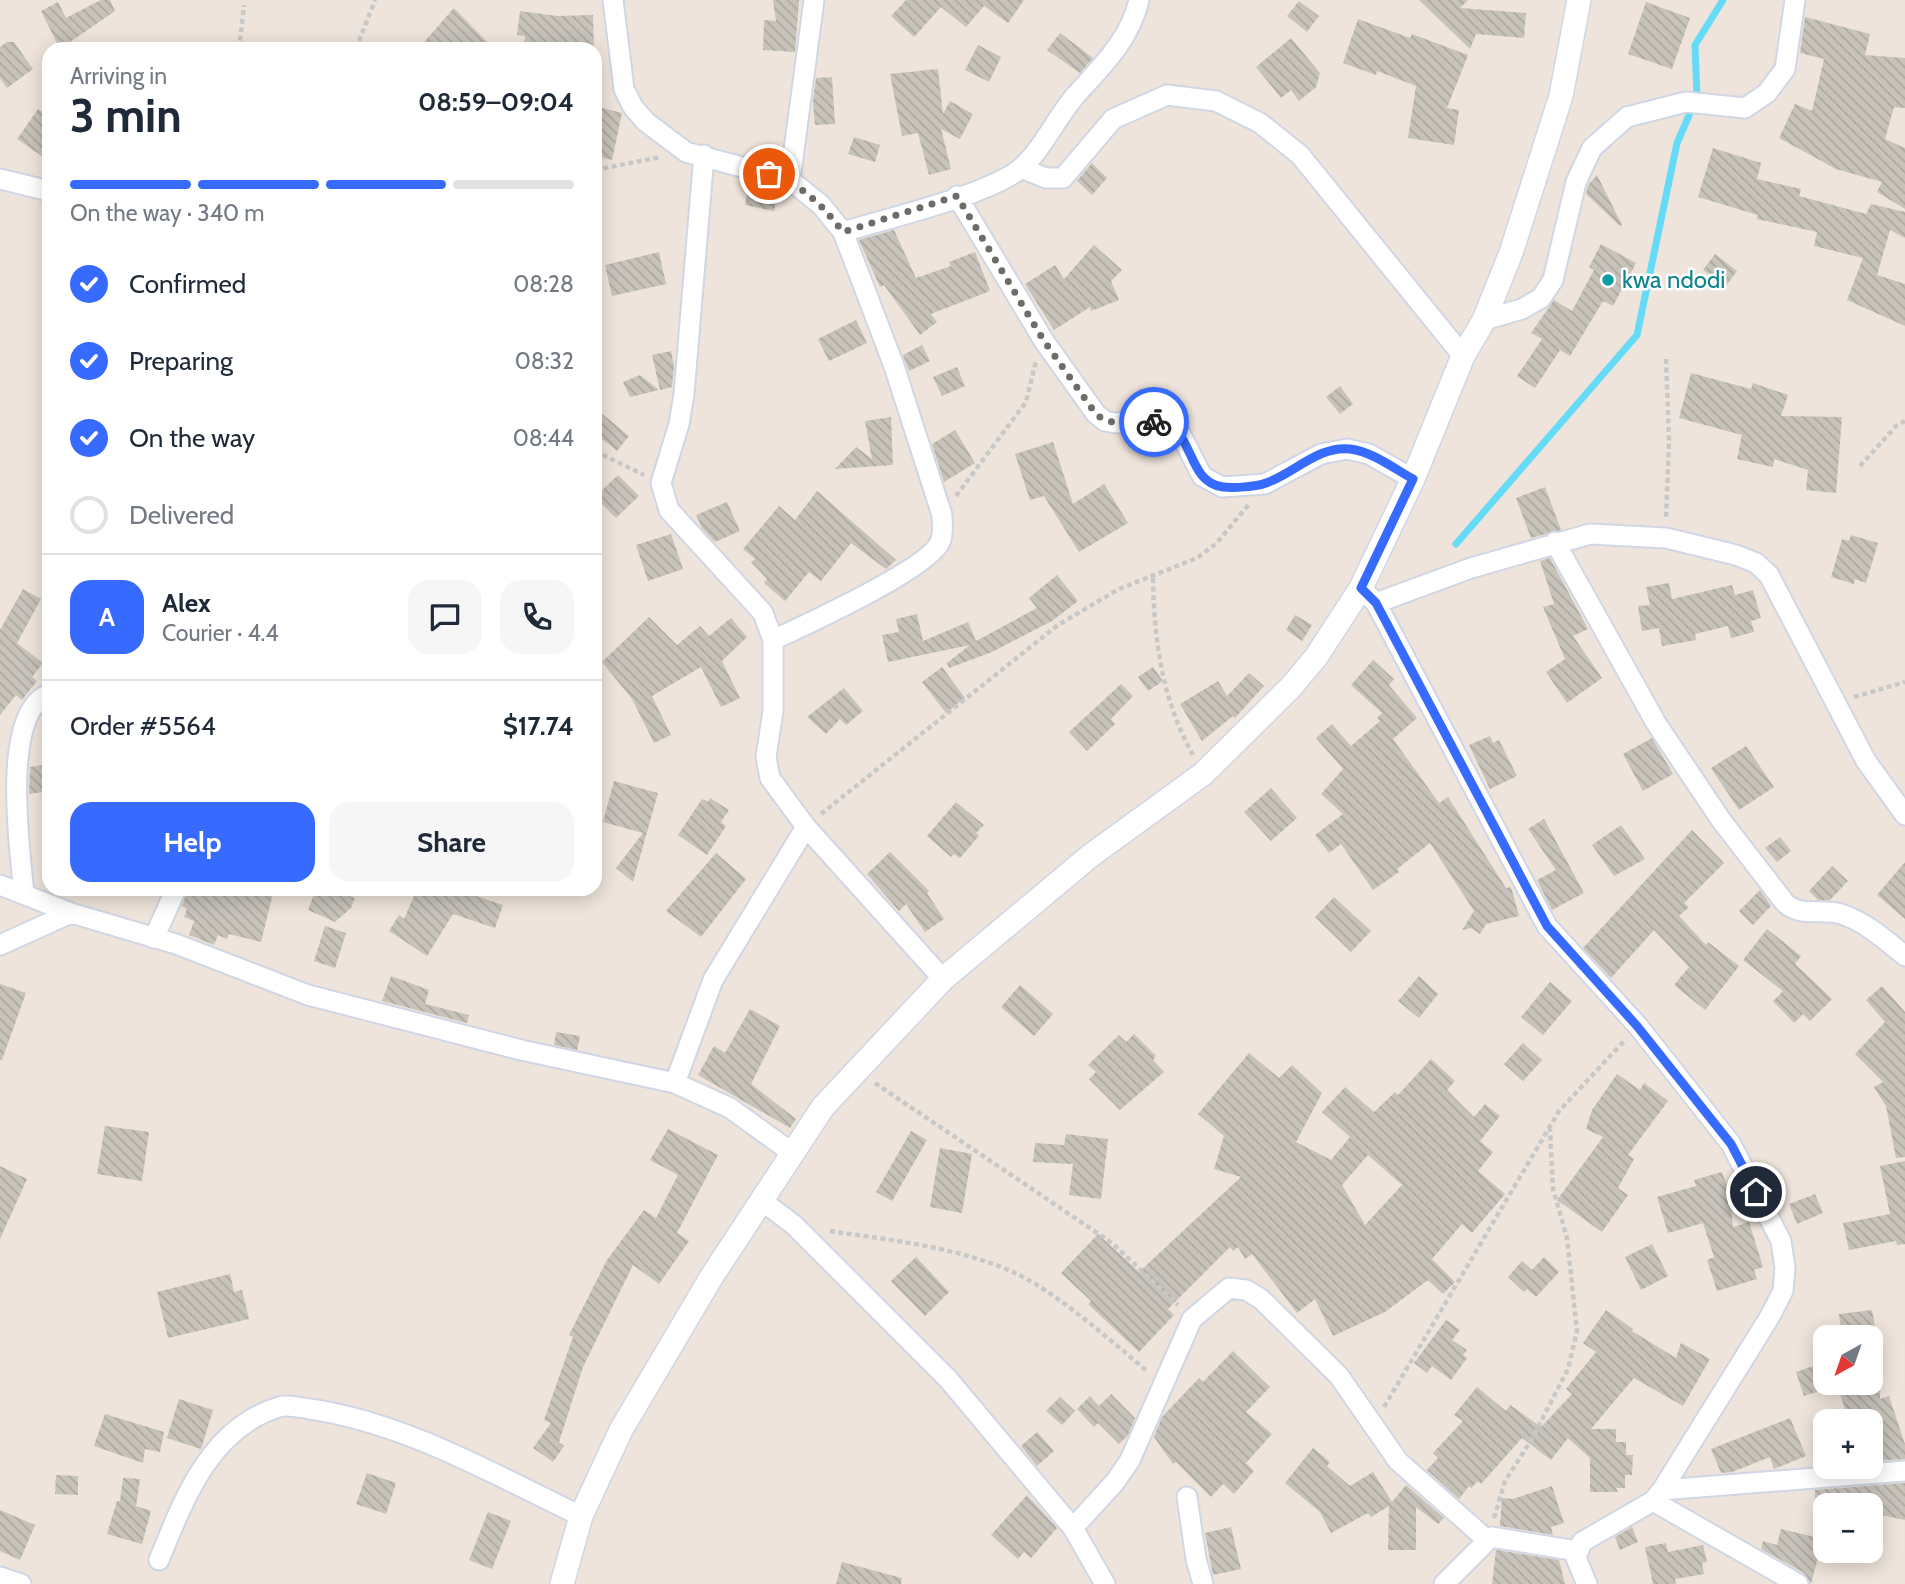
<!DOCTYPE html>
<html lang="en">
<head>
<meta charset="utf-8">
<style>
	body { margin:0; font-family:Cabin,sans-serif; background:#f6f6f7; color:#1f2937; height:100vh; display:flex; flex-direction:column; font-size:26px; white-space:nowrap }
	* { box-sizing:border-box; margin:0 }
	p { font-size:23px; color:#747a83 }
	.icon { flex:none; width:38px; height:38px; fill:none; stroke:currentColor; stroke-width:2; stroke-linecap:round; stroke-linejoin:round }
	.map { position:relative; flex:1; overflow:hidden }
	.panel { position:absolute; left:42px; top:42px; width:560px; height:854px; display:flex; flex-direction:column; background:#fff; border-radius:21px; box-shadow:0 4px 18px #0003 }
	.panel>* { flex:none }
	.needle { width:46px; rotate:220deg }
	.buttons { position:absolute; left:1813px; top:1325px; display:grid; gap:14px }
	.buttons a { display:grid; place-items:center; width:70px; height:70px; border-radius:14px; background:#fff; box-shadow:0 4px 18px #0003; font-size:35px }
	.pin { position:absolute; display:grid; place-items:center; width:60px; height:60px; color:#fff; margin:-30px; border:4px solid #fff; border-radius:50%; box-shadow:0 2px 7px #0007 }
	.courier { position:absolute; display:grid; place-items:center; width:70px; height:70px; margin:-35px; border:5px solid #376aff; border-radius:50%; background:#fff; color:#222; box-shadow:0 2px 9px #0007 }
	.overview em { font-style:normal; font-weight:700 }
	.overview div { display:flex; flex-direction:column-reverse }
	.overview { display:flex; align-items:center; justify-content:space-between; height:119px; padding:0 28px }
	h1 { font-size:46px; font-weight:700; line-height:52px }
	.bar { display:grid; grid-template-columns:repeat(4,1fr); gap:10px 7px; align-content:center; height:84px; padding:0 28px }
	.bar i { height:9px; border-radius:5px; background:#e0e1e3 }
	.bar .active { background:#376aff }
	.bar p { grid-column:span 4 }
	.line { display:flex; align-items:center; gap:18px; padding:0 28px; border-top:2px solid #e0e1e3 }
	.line div { flex:1 }
	.round { display:grid; place-items:center; flex:none; width:74px; height:74px; border-radius:21px; background:#f6f6f7 }
	ol { padding:0 28px; list-style:none }
	li { display:flex; align-items:center; gap:21px; height:77px }
	li p { margin-inline-start:auto }
	li .icon { padding:7px; border-radius:50%; background:#376aff; color:#fff; stroke-width:4 }
	li:last-child { color:#747a83 }
	li i { width:38px; height:38px; border:4px solid #e0e1e3; border-radius:50% }
	.button { display:flex; gap:14px; margin-top:auto; padding:14px 28px }
	.button a { flex:1; height:80px; border-radius:21px; background:#376aff; color:#fff; font-size:28px; font-weight:700; line-height:80px; text-align:center }
	.button a+a { background:#f6f6f7; color:#1f2937 }
	.map>svg:first-child { display:block }
	.lines { fill:none; stroke-linecap:round; stroke-linejoin:round }
	.stream { stroke:#66dbf8; stroke-width:7 }
	.building { fill:url(#building-back-hatch); fill-rule:evenodd }
	.minor-casing { stroke:#d0d6e4; stroke-width:23 }
	.tertiary-casing { stroke:#d0d6e4; stroke-width:26 }
	.path { stroke:#c8c8c8; stroke-width:4.5; stroke-dasharray:5 3.5; stroke-linecap:butt }
	.minor { stroke:#fff; stroke-width:19 }
	.tertiary { stroke:#fff; stroke-width:23 }
	.done { stroke:#6f6b68; stroke-width:7; stroke-dasharray:0 12.6 }
	.route { stroke:#376aff; stroke-width:9 }
	.culture-dot { fill:#0f9aa8; stroke:#fff; stroke-width:2.5 }
	.labels { text-anchor:middle; stroke-width:5; stroke-linejoin:round; paint-order:stroke }
	.culture-label { font-size:24px; fill:#0d838f; stroke:#fff; text-anchor:start }
</style>
</head>
<body>
<div class="map">
<svg width="1905" height="1584" viewBox="0 0 1905 1584">
	<defs>
		<pattern id="building-back-hatch" width="6" height="6" patternUnits="userSpaceOnUse" patternTransform="scale(1.75)"><rect width="6" height="6" fill="#c8c3ba"/><path d="M-1 5l2 2M0 0l6 6M5-1l2 2" fill="none" stroke="#aca8a0"/></pattern>
	</defs>
	<rect width="100%" height="100%" fill="#eee4db"/>
	<g class="lines">
		<!-- stream -->
		<path class="stream" d="M1456 544 1637 335 1677 143 1697 97 1695 45 1723 0"/>
	</g>
	<!-- building -->
	<path class="building" d="M101 0H110L115 11 60 49 41 11 58 2 66 18Z
		M773 0H799L795 52 763 50 764 20 776 21Z
		M906 0H1024L1008 23 984 6 966 27 941 7 914 37 891 16Z
		M1419 0H1468L1460 8 1526 13 1524 38 1476 34 1470 49Z
		M1299 1 1319 16 1307 32 1287 16Z
		M1646 2 1690 18 1672 69 1628 54Z
		M454 8 494 49H418Z
		M520 11 557 16 593 15 594 49H524L525 36 517 35Z
		M1805 17 1870 34 1865 55 1905 58V108L1894 107 1885 139 1905 148V209L1877 192 1882 182 1836 169 1779 138 1795 104 1812 111 1824 59 1800 53Z
		M1358 19 1410 38 1412 34 1468 55 1447 108 1459 110 1454 145 1408 138 1416 86 1377 71 1376 75 1343 63Z
		M1060 33 1093 58 1080 73 1047 50Z
		M1291 38 1320 73 1316 87 1299 101 1291 90 1281 98 1256 67Z
		M7 42H14L33 69 7 88 0 78V47Z
		M978 45 1001 57 989 82 965 70Z
		M938 69 943 114 950 101 973 114 960 139 941 129 951 169 929 175 918 133 902 136 890 74Z
		M832 77 835 124 815 125 813 101 816 78Z
		M595 106 622 113 612 160 595 156Z
		M38 109 49 116V161L17 139Z
		M854 137 880 145 875 162 848 154Z
		M1713 148 1761 163 1757 179 1801 189 1799 196 1866 214 1871 204 1905 212V238L1890 230 1877 275 1905 284V326L1847 300 1863 258 1814 246 1817 232 1757 219 1758 215 1698 197Z
		M1092 163 1107 178 1092 195 1077 181Z
		M1597 175 1622 225 1620 226 1586 194 1588 185Z
		M749 182 779 190 774 211 745 205Z
		M894 230 916 278 951 266 949 262 975 252 990 291 931 314 937 322 920 335 884 285 880 287 859 240Z
		M1601 244 1636 263 1613 306 1603 301 1570 356 1560 350 1535 388 1517 376 1542 339 1531 333 1554 300 1572 311 1594 270 1589 267Z
		M1094 245 1122 270 1111 281 1119 300 1091 311 1090 307 1054 330 1025 284 1055 265 1064 279Z
		M659 252 666 284 612 296 605 265Z
		M1715 254 1737 271 1726 286 1703 270Z
		M856 320 867 343 829 361 818 339Z
		M922 345 930 361 909 371 903 355Z
		M671 351 674 366 672 387 660 390 652 355Z
		M957 367 965 386 942 396 933 377Z
		M1691 373 1751 389 1753 383 1788 395 1781 416 1842 417 1836 493 1806 490 1808 470 1774 459 1773 467 1737 459 1742 435 1679 418Z
		M640 375 659 390 630 397 623 382Z
		M1340 386 1353 404 1340 414 1326 397Z
		M595 408 629 436 617 451 595 433Z
		M891 417 893 465 835 469 856 447 872 459 865 421Z
		M955 430 975 463 944 482 932 444Z
		M1053 442 1073 504 1104 484 1128 523 1079 552 1044 496 1030 500 1015 454Z
		M618 475 639 496 616 518 595 497Z
		M1545 487 1561 530 1531 538 1516 498Z
		M817 491 896 560 886 569 851 543 821 581 809 572 785 601 764 583 767 579 751 562 755 559 743 549 779 506 795 520Z
		M727 502 740 531 715 542 702 528 696 515Z
		M671 534 683 569 648 581 636 545Z
		M1851 535 1878 543 1866 583 1855 579 1854 584 1831 577 1842 539 1849 541Z
		M1550 558 1588 629 1573 636 1602 678 1567 703 1546 672 1565 659 1543 607 1554 604 1540 561Z
		M1057 575 1078 601 1052 621 992 652 949 668 947 663 970 645 888 662 882 635 899 632 896 619 917 614 923 641 968 622 976 641 1037 608 1029 598Z
		M1669 583 1672 599 1732 585 1735 595 1753 590 1761 618 1751 621 1754 632 1731 638 1728 626 1695 634 1696 640 1662 646 1659 628 1642 631 1638 606 1650 605 1646 587Z
		M23 589 41 599 17 643 43 663 32 677 37 681 22 700 16 695 0 715V630Z
		M1295 615 1312 625 1302 641 1286 630Z
		M649 617 677 645 700 626 709 636 731 618 747 637 722 661 740 698 721 707 701 667 652 696 671 735 654 743 632 699 602 662Z
		M1373 660 1394 679 1389 685 1417 718 1393 739 1439 803 1448 797 1506 888 1511 887 1519 916 1486 924 1480 934 1471 928 1462 930 1474 911 1430 843 1397 869 1399 872 1373 890 1341 844 1329 853 1315 835 1343 814 1321 794 1343 769 1316 738 1332 724 1351 746 1380 721 1377 718 1382 713 1351 685Z
		M942 667 965 698 946 713 922 682Z
		M1153 667 1163 681 1148 691 1138 677Z
		M1249 673 1264 686 1235 718 1233 716 1202 741 1180 704 1218 681 1227 696Z
		M1121 684 1133 696 1111 719 1115 724 1087 751 1069 732Z
		M844 688 863 711 846 725 840 719 826 734 807 717Z
		M1490 736 1493 743 1499 740 1517 776 1490 789 1469 745Z
		M1652 738 1673 774 1643 791 1623 754Z
		M1746 746 1774 787 1739 810 1711 768Z
		M49 764V791L29 794 30 767Z
		M614 781 658 793 633 882 616 868 643 833 603 822Z
		M1271 788 1297 818 1271 841 1244 812Z
		M710 798 729 810 721 822 726 826 707 855 678 835 702 799 708 802Z
		M956 802 984 825 976 833 979 836 960 858 954 854 951 857 927 836Z
		M1544 819 1584 893 1552 910 1537 880 1556 870 1528 829Z
		M1621 825 1645 859 1614 876 1592 845Z
		M1692 830 1724 863 1684 903 1689 907 1679 916 1706 945 1708 942 1739 966 1705 1010 1674 985 1689 967 1654 930 1611 978 1583 948Z
		M1780 837 1791 851 1777 862 1765 848Z
		M890 852 929 891 927 893 944 919 925 932 906 904 899 911 867 874Z
		M716 853 746 879 701 937 666 911Z
		M1905 862V919L1877 895Z
		M1832 866 1848 881 1830 900H1818L1809 891Z
		M188 889H274L261 942 229 934 227 939 218 935 214 945 189 935 194 921 184 917 187 909 182 906Z
		M316 889H330L355 898 351 908 335 922 308 910Z
		M417 889H455L503 905 495 928 453 914 427 956 389 931 399 915 404 919Z
		M1760 890 1771 906 1753 925 1739 911Z
		M1334 897 1371 931 1351 952 1315 917Z
		M325 926 346 933 335 968 314 961Z
		M1767 929 1801 956 1795 964 1832 999 1810 1021 1803 1014 1794 1023 1773 1001 1783 991 1743 960Z
		M391 976 429 990 425 1004 469 1015 467 1023 382 1001Z
		M1419 976 1438 994 1419 1018 1398 1001Z
		M1550 982 1572 1001 1543 1035 1521 1017Z
		M0 984 26 993 2 1060H0Z
		M1020 985 1053 1014 1034 1036 1001 1007Z
		M1882 986 1905 1012V1157L1896 1158 1886 1106 1874 1087 1883 1082 1855 1054 1885 1022 1866 1000Z
		M750 1009 780 1026 751 1084 796 1119 790 1128 698 1075 714 1046 725 1053Z
		M556 1032 580 1036 577 1050 554 1045Z
		M1134 1034 1156 1056 1153 1060 1164 1072 1120 1110 1089 1079 1096 1072 1088 1065 1119 1035 1126 1042Z
		M1523 1043 1542 1060 1523 1081 1504 1064Z
		M1249 1053 1279 1078 1292 1065 1322 1093 1296 1142 1331 1160 1350 1137 1322 1112 1345 1087 1374 1112 1395 1092 1398 1095 1431 1059 1455 1081 1447 1090 1474 1117 1485 1104 1500 1116 1480 1141 1493 1152 1478 1171 1505 1194 1472 1233 1462 1224 1432 1259 1455 1282 1443 1294 1428 1280 1385 1312 1333 1336 1315 1299 1297 1313 1252 1254 1245 1259 1238 1247 1233 1251 1230 1247 1168 1309 1174 1315 1139 1352 1088 1304 1091 1301 1061 1273 1098 1234 1139 1272 1241 1177 1214 1169 1224 1136 1198 1114ZM1368 1155 1402 1185 1365 1225 1342 1185Z
		M1617 1074 1640 1090 1644 1083 1668 1101 1628 1155 1634 1159 1618 1188 1628 1195 1602 1232 1557 1200 1603 1137 1586 1129 1592 1110Z
		M105 1126 149 1132 142 1181 97 1174Z
		M668 1129 718 1155 677 1233 689 1241 659 1284 633 1265 583 1367 559 1442 564 1446 553 1462 533 1448 551 1423 544 1420 573 1337 569 1335 607 1260 644 1210 656 1218 678 1175 650 1160Z
		M911 1131 927 1140 892 1201 876 1192Z
		M1066 1134 1108 1139 1101 1199 1069 1195 1073 1164 1033 1162 1035 1143 1064 1145Z
		M940 1148 972 1154 962 1213 930 1207Z
		M1905 1161V1244L1897 1245 1896 1241 1849 1250 1843 1223 1890 1214 1880 1166Z
		M0 1166 27 1179 0 1239Z
		M1722 1172 1730 1195 1733 1227 1749 1222 1763 1267 1754 1270 1757 1279 1717 1291 1707 1260 1714 1257 1703 1223 1668 1233 1657 1197 1696 1186 1694 1180Z
		M1815 1194 1823 1213 1797 1224 1789 1204Z
		M1652 1244 1668 1276 1641 1290 1625 1257Z
		M916 1257 949 1292 925 1316 891 1281Z
		M1544 1257 1559 1272 1536 1297 1527 1289 1524 1292 1508 1277 1522 1261 1532 1270Z
		M230 1274 234 1292 242 1290 249 1319 168 1338 157 1292Z
		M1606 1310 1633 1329 1632 1331 1676 1358 1681 1343 1710 1359 1683 1406 1634 1378 1591 1429H1616V1442H1626V1455H1633L1632 1475H1625V1488H1616L1618 1492H1590V1458L1568 1438 1551 1460 1522 1438 1481 1484 1478 1481 1471 1488 1469 1486 1459 1499 1427 1470 1438 1458 1433 1453 1463 1421 1454 1415 1477 1387 1506 1411 1510 1405 1541 1427 1572 1394 1566 1389 1596 1352 1583 1343Z
		M1872 1310 1877 1337H1842L1839 1314Z
		M1446 1320 1460 1330 1452 1340 1467 1350 1463 1355 1467 1358 1451 1380 1432 1366 1427 1373 1414 1363Z
		M1233 1351 1270 1387 1246 1412 1272 1434 1246 1463 1254 1471 1234 1494 1223 1484 1211 1497 1176 1462 1173 1464 1154 1437 1162 1417 1199 1378 1203 1382Z
		M1825 1362V1389L1804 1396 1796 1372Z
		M1836 1382H1880V1399L1889 1396 1905 1444V1459L1871 1461V1421H1849Z
		M1111 1394 1135 1418 1128 1435 1119 1444 1098 1423 1094 1427 1077 1409 1090 1396 1099 1406Z
		M1060 1397 1075 1411 1062 1425 1046 1411Z
		M179 1399 213 1410 201 1449 167 1438Z
		M105 1414 164 1432 160 1452 145 1449 143 1463 94 1446Z
		M1790 1418 1806 1456 1774 1469 1770 1457 1732 1472 1721 1473 1711 1449Z
		M1037 1432 1054 1451 1037 1466 1021 1446Z
		M1313 1448 1330 1462 1327 1466 1350 1486 1373 1472 1392 1502 1406 1485 1444 1518 1438 1524 1416 1507V1550H1388L1389 1506 1371 1517 1368 1513 1331 1533 1320 1512 1285 1483Z
		M367 1473 396 1483 386 1514 356 1504Z
		M56 1475 78 1476V1495L55 1494Z
		M123 1478 140 1479 136 1506 151 1511 142 1544 107 1534 117 1501H120Z
		M1905 1483V1520L1871 1513V1505H1857L1859 1497 1815 1499V1490Z
		M1552 1486 1564 1523 1551 1527 1553 1535 1500 1526 1502 1498 1513 1499Z
		M1027 1495 1057 1528 1031 1558 1024 1552 1018 1559 991 1535Z
		M0 1510 35 1525 20 1560 0 1551Z
		M488 1512 511 1521 492 1569 469 1560Z
		M1231 1527 1241 1569 1213 1575 1205 1533Z
		M1632 1527 1638 1542 1620 1550 1615 1537Z
		M1781 1529 1823 1539 1811 1584 1804 1573 1761 1549 1763 1541 1777 1545Z
		M1666 1543 1668 1552 1703 1545 1707 1562 1702 1563 1704 1574 1675 1579 1676 1584H1653L1645 1547Z
		M1496 1550 1559 1560 1565 1584H1492Z
		M842 1562 902 1578 901 1584H836Z"/>
	<g class="lines">
		<!-- minor casing -->
		<g class="minor-casing">
			<path id="minor" d="M613 0 624 89 633 107 646 122 686 152 790 180 821 205 843 232 894 366 942 515C942 523 944 534 940 542 928 569 805 625 773 640
				M704 155 684 394 679 424 661 483 669 510 763 613 773 640V711L766 757 770 778 806 827 943 979
				M1021 168 1046 178H1063L1113 119 1167 95 1216 101 1260 123 1300 155 1463 356
				M0 179 49 191
				M790 180 814 0
				M957 196 1044 341 1096 414 1105 421 1116 423 1160 421 1171 424 1179 431 1202 476 1222 487 1265 484 1321 454 1347 449 1369 454 1413 479
				M843 232C888 218 985 196 1020 169 1040 153 1057 117 1075 96 1101 67 1130 40 1139 0
				M1484 320 1522 309 1541 298 1553 280 1576 182 1592 148 1627 117 1686 102 1745 108 1767 93 1785 69 1795 0
				M1555 542 1656 723 1721 820 1785 903C1802 918 1821 908 1841 914 1864 921 1887 941 1905 956
				M1361 588 1376 603 1547 926 1638 1026 1731 1144 1781 1241 1785 1268 1783 1291 1769 1318 1662 1490 1653 1501 1582 1542 1576 1558 1587 1584
				M1376 603 1471 568 1590 534 1666 538 1736 555 1756 563 1769 575 1866 761 1905 815
				M0 885 71 913 176 944 308 995 521 1050 675 1083 730 1108 791 1152
				M24 894C20 850 0 713 49 694
				M154 938 176 889
				M0 945 71 913
				M675 1083 713 980 806 827
				M761 1200 794 1225 948 1379 1073 1528 1105 1584
				M1662 1490 1905 1471
				M1187 1497 1196 1559 1203 1584
				M1653 1501 1798 1584
				M1073 1528 1115 1482 1130 1460 1192 1319 1229 1288 1246 1290 1261 1299 1339 1376 1398 1461 1486 1539
				M159 1560C184 1499 210 1428 279 1407 288 1404 301 1408 310 1409 406 1423 495 1475 581 1516
				M0 1577 21 1584
				M1444 1584 1491 1537 1577 1551"/>
		</g>
		<!-- tertiary casing -->
		<g class="tertiary-casing">
			<path id="tertiary" d="M562 1584 581 1516 621 1430 712 1276 823 1107 943 979 1090 856 1203 774 1291 687 1316 657 1361 588 1413 479 1463 356 1484 320 1511 253 1561 96 1579 0"/>
		</g>
		<!-- path -->
		<path class="path" d="M239 49 244 5
			M356 49 375 0
			M595 170 661 157
			M1666 359 1669 440 1666 520
			M595 451 644 475
			M1860 466 1896 426 1905 421
			M956 496 1026 402 1036 361
			M1153 578C1154 640 1162 700 1193 755
			M1854 697 1905 682
			M821 814 1058 625 1119 589 1197 558 1216 544 1249 504
			M875 1083 1112 1243 1178 1305
			M830 1231C890 1240 957 1247 1013 1272 1055 1291 1111 1341 1147 1371
			M1384 1407 1559 1111 1626 1039
			M1494 1518 1505 1481 1532 1439 1568 1369 1577 1331 1567 1238 1553 1189 1550 1129"/>
		<!-- minor -->
		<use href="#minor" class="minor"/>
		<!-- tertiary -->
		<use href="#tertiary" class="tertiary"/>
	</g>
	<g class="lines">
		<!-- done -->
		<path class="done" d="M769 174C802 184 822 205 843 232L957 196 1044 341 1096 414C1112 428 1134 422 1154 422"/>
		<!-- route -->
		<path class="route" d="M1154 422C1195 420 1184 483 1223 487 1234 488 1255 487 1266 483 1293 474 1319 445 1350 449 1373 452 1393 468 1413 479L1361 588 1376 603 1547 926 1637 1026 1731 1144 1756 1192"/>
	</g>
	<!-- markers -->
	<circle class="culture-dot" cx="1608" cy="280" r="7"/>
	<g class="labels">
		<!-- culture labels -->
		<g class="culture-label">
			<text x="1622" y="288">kwa ndodi</text>
		</g>
	</g>
</svg>
<div class="buttons">
<a><svg class="needle" viewBox="-14 -14 28 28"><path d="M0-13l5 13h-10z" fill="#e53935"/><path d="M0 13l5-13h-10z" fill="#747a83"/></svg></a>
<a>+</a>
<a>−</a>
</div>
<div class="pin" style="left:769px;top:174px;background:#ea580c"><svg class="icon" aria-label="bag" viewBox="0 0 24 24"><path d="M5 8h14l-1 12H6zM9 8a3 3 0 0 1 6 0"/></svg></div>
<div class="pin" style="left:1756px;top:1192px;background:#1f2937"><svg class="icon" aria-label="home" viewBox="0 0 24 24"><path d="M3 11l9-7 9 7M6 9v11h12V9"/></svg></div>
<div class="courier" style="left:1154px;top:422px"><svg class="icon" aria-label="bike" viewBox="0 0 24 24"><circle cx="6" cy="16" r="4"/><circle cx="18" cy="16" r="4"/><path d="M6 16l4-8h5l3 8M10 8l3 8H6M13 5h3"/></svg></div>
<section class="panel">
<div class="overview"><div><h1>3 min</h1><p>Arriving in</p></div><em>08:59–09:04</em></div>
<div class="bar"><i class="active"></i><i class="active"></i><i class="active"></i><i></i><p>On the way · 340 m</p></div>
<ol>
<li><svg class="icon" aria-label="check" viewBox="0 0 24 24"><path d="M5 12l5 5 9-10"/></svg>Confirmed<p>08:28</p></li>
<li><svg class="icon" aria-label="check" viewBox="0 0 24 24"><path d="M5 12l5 5 9-10"/></svg>Preparing<p>08:32</p></li>
<li><svg class="icon" aria-label="check" viewBox="0 0 24 24"><path d="M5 12l5 5 9-10"/></svg>On the way<p>08:44</p></li>
<li><i></i>Delivered</li>
</ol>
<div class="line" style="height:126px"><b class="round" style="background:#376aff;color:#fff">A</b><div><b>Alex</b><p>Courier · 4.4</p></div><a class="round"><svg class="icon" aria-label="chat" viewBox="0 0 24 24"><path d="M4 5h16v11H9l-5 4z"/></svg></a><a class="round"><svg class="icon" aria-label="phone" viewBox="0 0 24 24"><path d="M5 4h4l2 5-3 2q2 4 5 5l2-3 5 2v4C11 20 4 13 5 4z"/></svg></a></div>
<div class="line" style="height:91px"><div>Order #5564</div><b>$17.74</b></div>
<div class="button"><a>Help</a><a>Share</a></div>
</section>
</div>
</body>
</html>
